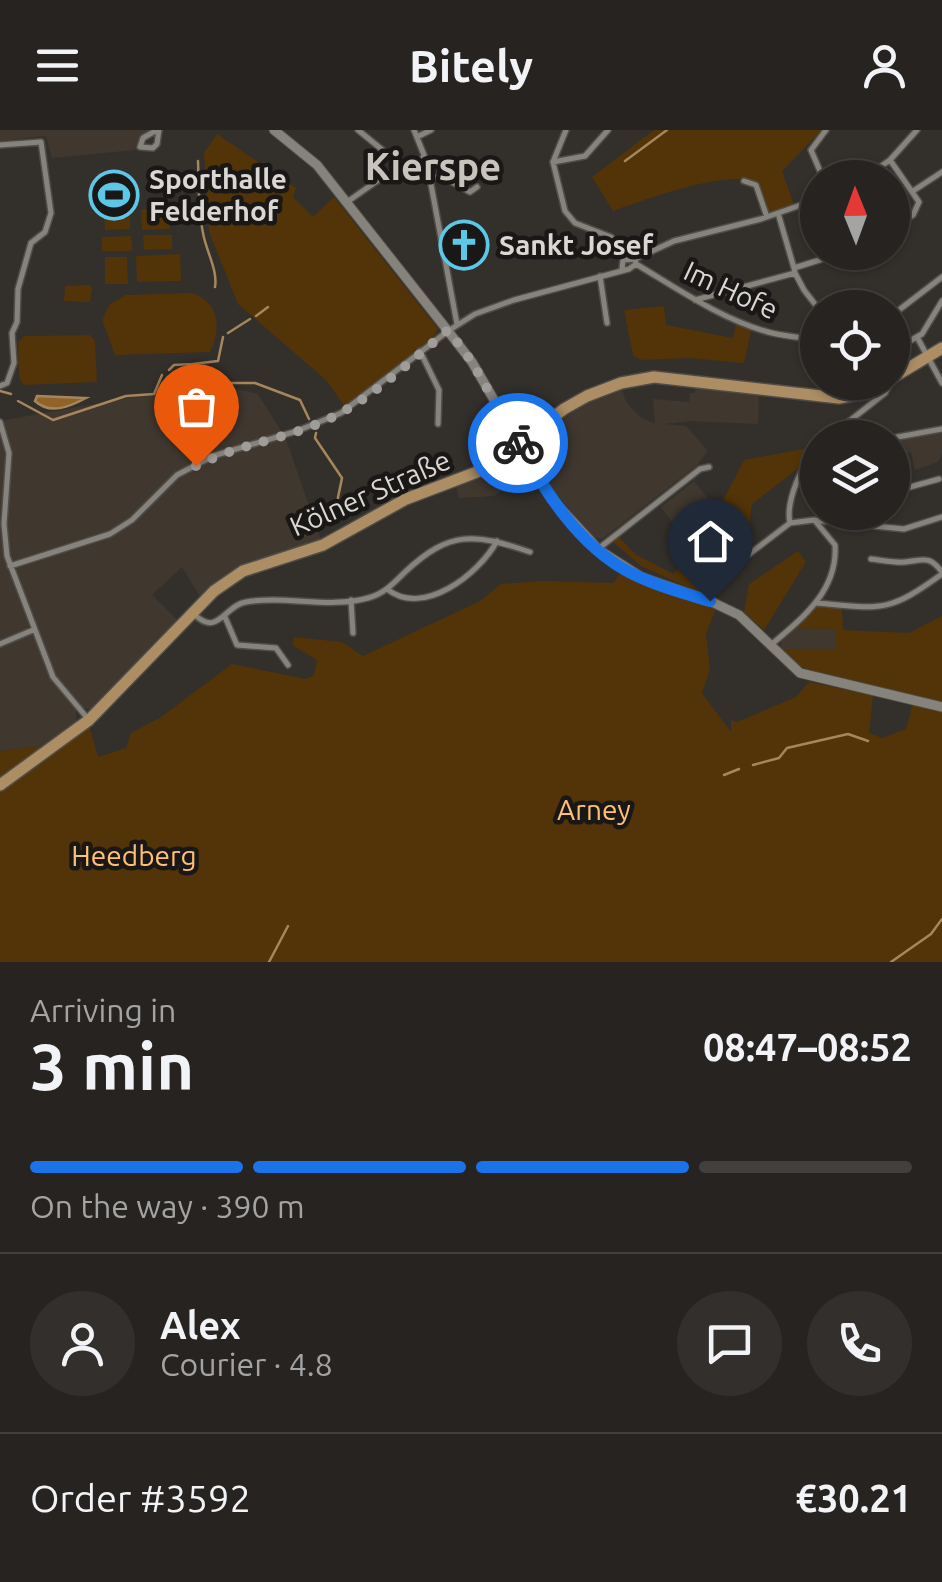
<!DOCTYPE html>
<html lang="en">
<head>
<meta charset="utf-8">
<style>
	body { margin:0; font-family:Ubuntu,sans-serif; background:#322f2d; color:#f1f3f6; height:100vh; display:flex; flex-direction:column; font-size:38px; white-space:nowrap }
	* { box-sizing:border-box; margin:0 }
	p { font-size:32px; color:#a4a4a5 }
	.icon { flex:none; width:55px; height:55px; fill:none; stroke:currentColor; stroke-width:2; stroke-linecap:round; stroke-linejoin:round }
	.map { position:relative; height:832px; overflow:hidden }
	.drawer { display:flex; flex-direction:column; background:#262320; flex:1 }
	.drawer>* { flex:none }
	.needle { width:65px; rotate:359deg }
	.tools { position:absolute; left:800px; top:30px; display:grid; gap:20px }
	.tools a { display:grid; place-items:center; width:110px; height:110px; border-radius:50%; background:#262320; box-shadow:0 2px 8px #0004,0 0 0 2px #42403e; font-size:50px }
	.pin { position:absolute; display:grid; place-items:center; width:85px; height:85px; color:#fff; margin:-102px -42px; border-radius:50% 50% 50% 0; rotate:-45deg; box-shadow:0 0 10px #0007 }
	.pin .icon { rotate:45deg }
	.courier { position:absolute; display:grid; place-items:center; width:100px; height:100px; margin:-50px; border:8px solid #1a73e8; border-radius:50%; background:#fff; color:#222; box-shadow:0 2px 12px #0007 }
	.summary em { font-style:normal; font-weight:700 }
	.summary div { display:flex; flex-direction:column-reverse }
	.summary { display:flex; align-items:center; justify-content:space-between; height:170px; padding:0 30px }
	h1 { font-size:65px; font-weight:700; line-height:75px }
	.bar { display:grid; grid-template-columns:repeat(4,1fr); gap:15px 10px; align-content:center; height:120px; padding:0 30px }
	.bar i { height:12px; border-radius:8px; background:#42403e }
	.bar .on { background:#1a73e8 }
	.bar p { grid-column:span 4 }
	.line { display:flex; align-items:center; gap:25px; padding:0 30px; border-top:2px solid #42403e }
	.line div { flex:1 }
	.round { display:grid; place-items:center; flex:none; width:105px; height:105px; border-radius:52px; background:#322f2d }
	header { display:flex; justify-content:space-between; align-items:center; height:130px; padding:0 30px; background:#262320; font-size:45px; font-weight:700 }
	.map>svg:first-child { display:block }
	.built { fill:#40382f }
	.green { fill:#523408 }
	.water { fill:#906328; stroke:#a6865c; stroke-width:2.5 }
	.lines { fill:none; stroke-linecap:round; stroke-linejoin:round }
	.stream { stroke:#a6865c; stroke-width:2.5 }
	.street-casing { stroke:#504d49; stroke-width:8 }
	.secondary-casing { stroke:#504d49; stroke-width:11 }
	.primary-casing { stroke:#504d49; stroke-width:14 }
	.street { stroke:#86827c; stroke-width:5 }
	.secondary { stroke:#86827c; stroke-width:9 }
	.primary { stroke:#ac8d64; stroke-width:11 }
	.done { stroke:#a09c99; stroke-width:10; stroke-dasharray:0 18 }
	.route { stroke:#1a73e8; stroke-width:12 }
	.labels { text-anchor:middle; stroke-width:9; stroke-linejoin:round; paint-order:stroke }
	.poi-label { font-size:28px; font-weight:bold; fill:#dad7d4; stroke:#1a1816; text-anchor:start }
	.street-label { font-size:28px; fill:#dad7d4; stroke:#1a1816 }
	.park-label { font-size:28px; fill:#fec073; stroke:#1a1816 }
	.district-label { font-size:38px; font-weight:bold; fill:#c8c3bd; stroke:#1a1816 }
</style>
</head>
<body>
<header><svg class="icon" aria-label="menu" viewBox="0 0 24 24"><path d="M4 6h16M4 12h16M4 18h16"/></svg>Bitely<svg class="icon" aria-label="person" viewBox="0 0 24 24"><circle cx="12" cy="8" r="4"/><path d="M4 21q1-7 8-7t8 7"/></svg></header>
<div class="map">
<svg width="942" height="832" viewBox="0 0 942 832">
	<rect width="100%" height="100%" fill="#332f2b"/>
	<!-- built -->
	<path class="built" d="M0 0H152L140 7 135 20 52 28 46 6 0 11Z
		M212 253 258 264 286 309 322 413 228 443 201 468 182 437 152 465 179 492 91 580 82 577 76 581V593L51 612 43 616 0 621V291Z
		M696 255 759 263 758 294 690 291 665 294 686 296 708 321 696 336 602 409 593 407 553 360 532 329 529 314 586 272 622 259 626 272 640 287 655 294 653 269 689 272 690 263H695Z
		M942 296V324L938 332 915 340 911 322 893 327 892 308H877L912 304Z
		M501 334 508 357 494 366 459 368 456 356Z
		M694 351 715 377 694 408 681 397 677 399 661 377Z
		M793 498 836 499V521L779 519 782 510Z"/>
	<!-- green -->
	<path class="green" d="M654 0H822L782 41 794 75 769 84 759 53C730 38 644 70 613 81L592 47Z
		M217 4 296 58 293 67 313 87 334 67 438 199 432 209 344 276 327 251 238 174 209 102 204 23Z
		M170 78V99L142 100 141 79Z
		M130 84V99L105 100 104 85Z
		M143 105H172V119L144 120Z
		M131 106 132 121H102V107Z
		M180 124 181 151 137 152 136 126Z
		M105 127H127L128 154H105Z
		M89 155 92 158 90 172 64 171 65 156Z
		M192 163C219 172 222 198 210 222L115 225 102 190 110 174 126 165Z
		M664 176 666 195 733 208 736 194 751 201 744 233 689 228 641 230 633 225 624 180Z
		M90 205 95 211 97 252 24 255 19 248 18 212 24 206Z
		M814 317 796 340 752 374 748 404 718 418 703 464 641 436 612 411 618 406 635 424 673 444 695 424 744 330Z
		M512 329H518L529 344 508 357 501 334Z
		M798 421 806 432 764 500 744 482 749 454Z
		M621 442 716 478 706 504 710 539 702 563 731 602V590L737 592 796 567 809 552 873 565 869 603 882 608 906 599 913 573 942 581V832H0V661L89 595 98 627 126 618 131 603 161 587 232 534 306 549 314 545 317 530 292 515 294 507 342 512 363 526 480 471 501 454 543 451 613 453Z
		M817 475 842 477 843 500 909 503 942 486V574C895 564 810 555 779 519L836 520 835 499 793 498Z
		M43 616 42 620 0 651V621Z"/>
	<!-- water -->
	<path class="water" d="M37 266 86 268C69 277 50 285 35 271Z"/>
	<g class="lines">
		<!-- stream -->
		<path class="stream" d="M198 31C199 55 198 79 203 103 206 121 218 140 215 157
			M625 31 667 0
			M256 186 268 177
			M228 203 250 189
			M193 234 218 231 223 207
			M169 240 174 235 193 234 197 239
			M200 243 214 253H255L300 270 309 289
			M0 261 11 264
			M18 271 53 290 126 266 154 264 162 245
			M316 303 315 308 342 348 335 382
			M753 635 779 628 787 618 848 604 868 611
			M724 645 739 639
			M269 832 288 796
			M891 832 931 804 942 789"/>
		<!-- street casing -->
		<g class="street-casing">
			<path id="street" d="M157 0 143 8 140 17 153 18 157 14 159 0
				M358 0 396 31 399 39
				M566 0 553 32 565 81 575 93 611 107 626 129
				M417 7 431 0
				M0 15 41 12 51 83 45 102 31 113 18 159 17 192 12 203 14 233 7 253 0 256
				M890 30 919 72 913 85 892 99
				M553 32 585 26 608 0
				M416 36 424 48 443 47 470 62 477 57
				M823 48 811 20 826 0
				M864 48 890 30 917 0
				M430 49 457 194
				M744 51 756 55 767 87
				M913 61 942 42
				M347 72 387 44 421 33 424 25 414 0
				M778 83 794 138
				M635 129 674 111 761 89 818 69
				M636 134C678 159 721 189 768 202 783 206 799 207 814 210L818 217
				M795 143 804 160 818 178
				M600 146 607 193
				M695 170 795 143 794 138 845 122
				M899 180 942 147
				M917 207 942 253
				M420 221 439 260 438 294
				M892 221 922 204 942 171
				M0 292 9 323 4 394 7 426 53 547 89 590
				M828 308 885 263 891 252
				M892 308 942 299
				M818 315C803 333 785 371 790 393L814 390 904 399 942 387
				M799 349 818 354
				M892 362 939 349
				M598 419 700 339 709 337
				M744 428 790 393
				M871 429C882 430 894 433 905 432 924 430 929 425 942 442
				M10 436 110 404 132 390 177 345 213 326 297 301 341 283 448 201 475 184 514 170 629 139 636 134 635 129 623 130 622 139
				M387 459C423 488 479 444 497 411
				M351 470 353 503
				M817 473C882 479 888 483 942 444
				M195 485C218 507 225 475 246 472 285 465 329 479 368 468 384 464 394 453 405 442 450 400 474 403 530 422
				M225 487 237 515 276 518 288 535
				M0 514 33 500
				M772 514C803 488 838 460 835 415L816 392"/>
		</g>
		<!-- secondary casing -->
		<g class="secondary-casing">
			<path id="secondary" d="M274 0 317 35 448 201 472 232 551 368 599 420 641 447 710 471 739 485 800 543 942 577"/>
		</g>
		<!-- primary casing -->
		<g class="primary-casing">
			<path id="primary" d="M892 248 942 218
				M510 298H536
				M0 655 89 590 214 461 243 441 323 415 406 369 477 342 506 324 564 279 587 266 621 253 654 247 839 268 860 264 884 252"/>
		</g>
		<!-- street -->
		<use href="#street" class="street"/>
		<!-- secondary -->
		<use href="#secondary" class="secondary"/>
		<!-- primary -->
		<use href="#primary" class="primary"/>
	</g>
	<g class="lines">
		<!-- done -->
		<path class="done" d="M196 336C240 313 291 309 335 286 371 268 416 227 448 200L472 232 518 313"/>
		<!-- route -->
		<path class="route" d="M518 313C545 361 578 415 629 442 654 455 683 463 710 471"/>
	</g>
	<!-- icons -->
	<defs>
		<g id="stadium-ring" transform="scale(2.5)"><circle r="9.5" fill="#1a1816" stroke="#5dc7e8" stroke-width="1.5"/><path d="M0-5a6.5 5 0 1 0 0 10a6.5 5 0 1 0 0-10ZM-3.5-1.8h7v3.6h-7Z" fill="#5dc7e8"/></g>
		<g id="church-ring" transform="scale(2.5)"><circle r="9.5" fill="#1a1816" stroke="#5dc7e8" stroke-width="1.5"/><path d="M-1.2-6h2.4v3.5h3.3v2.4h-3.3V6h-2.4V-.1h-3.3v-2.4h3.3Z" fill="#5dc7e8"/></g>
	</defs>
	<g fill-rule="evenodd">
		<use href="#stadium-ring" x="114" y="65"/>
		<use href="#church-ring" x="464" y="115"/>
	</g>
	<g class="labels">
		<!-- poi labels -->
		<g class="poi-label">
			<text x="149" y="59">Sporthalle<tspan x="149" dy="32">Felderhof</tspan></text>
			<text x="499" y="125">Sankt Josef</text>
		</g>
		<!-- street labels -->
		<g class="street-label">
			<text transform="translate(731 160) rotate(25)" y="10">Im Hofe</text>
			<text transform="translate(370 363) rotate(-24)" y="10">Kölner Straße</text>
		</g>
		<!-- park labels -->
		<g class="park-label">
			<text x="594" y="690">Arney</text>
			<text x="134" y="736">Heedberg</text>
		</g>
		<!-- district labels -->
		<g class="district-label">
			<text x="433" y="50">Kierspe</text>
		</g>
	</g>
</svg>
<div class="tools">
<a><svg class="needle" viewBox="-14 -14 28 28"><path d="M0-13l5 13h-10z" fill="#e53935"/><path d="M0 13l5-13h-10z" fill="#a4a4a5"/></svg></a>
<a><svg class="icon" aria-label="locate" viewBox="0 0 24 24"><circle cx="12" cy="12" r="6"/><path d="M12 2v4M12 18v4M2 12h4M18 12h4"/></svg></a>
<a><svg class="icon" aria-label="layers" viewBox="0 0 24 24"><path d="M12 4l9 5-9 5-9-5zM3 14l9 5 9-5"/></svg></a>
</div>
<div class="pin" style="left:196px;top:336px;background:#ea580c"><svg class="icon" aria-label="bag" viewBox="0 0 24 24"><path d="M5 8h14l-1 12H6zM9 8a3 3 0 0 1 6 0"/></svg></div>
<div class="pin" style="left:710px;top:471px;background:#1f2937"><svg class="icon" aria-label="home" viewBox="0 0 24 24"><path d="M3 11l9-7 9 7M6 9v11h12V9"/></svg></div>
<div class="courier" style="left:518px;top:313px"><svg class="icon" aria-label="bike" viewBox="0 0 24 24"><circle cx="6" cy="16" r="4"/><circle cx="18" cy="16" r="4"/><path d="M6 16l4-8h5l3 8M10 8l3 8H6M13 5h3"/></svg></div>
</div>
<section class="drawer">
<div class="summary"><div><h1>3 min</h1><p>Arriving in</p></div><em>08:47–08:52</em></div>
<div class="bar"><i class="on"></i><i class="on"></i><i class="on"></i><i></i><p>On the way · 390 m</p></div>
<div class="line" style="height:180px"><a class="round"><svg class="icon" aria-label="person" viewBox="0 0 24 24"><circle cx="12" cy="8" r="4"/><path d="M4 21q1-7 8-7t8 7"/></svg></a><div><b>Alex</b><p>Courier · 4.8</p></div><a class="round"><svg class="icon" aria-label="chat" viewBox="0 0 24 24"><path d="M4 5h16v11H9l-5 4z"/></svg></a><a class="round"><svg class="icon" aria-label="phone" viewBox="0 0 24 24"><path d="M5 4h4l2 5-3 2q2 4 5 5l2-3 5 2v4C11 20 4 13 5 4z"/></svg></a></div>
<div class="line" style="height:130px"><div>Order #3592</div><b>€30.21</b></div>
</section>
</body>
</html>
